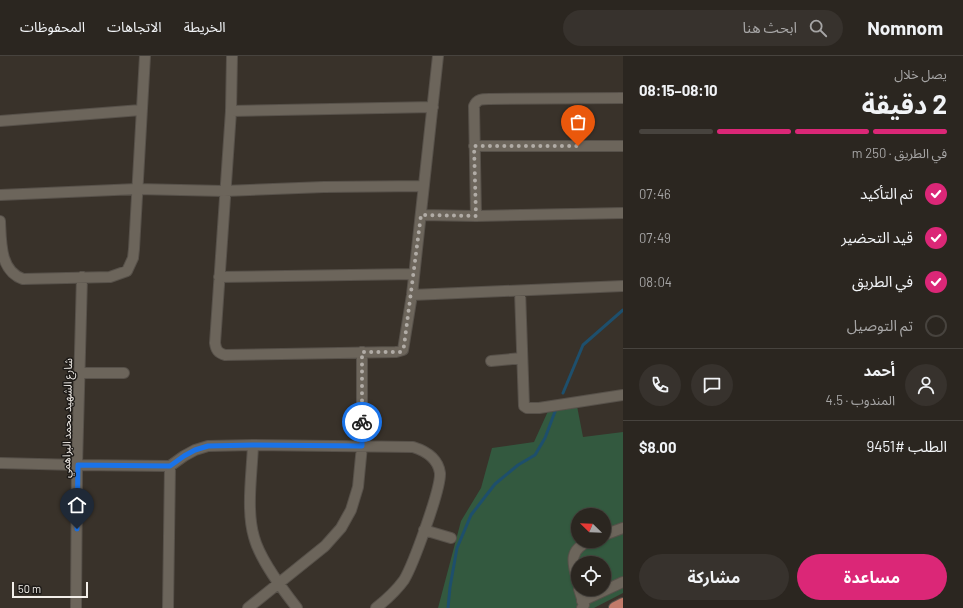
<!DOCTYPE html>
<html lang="ar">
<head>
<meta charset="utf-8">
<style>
	body { margin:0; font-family:Barlow,"Noto Sans Arabic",sans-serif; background:#37322d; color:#f1f3f6; direction:rtl; height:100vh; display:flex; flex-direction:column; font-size:15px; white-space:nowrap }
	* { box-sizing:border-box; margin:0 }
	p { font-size:13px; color:#a6a5a5 }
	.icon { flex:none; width:22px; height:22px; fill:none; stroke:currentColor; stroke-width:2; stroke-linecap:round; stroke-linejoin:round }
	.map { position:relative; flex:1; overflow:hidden; direction:ltr }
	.panel { display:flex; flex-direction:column; background:#2b2620; width:340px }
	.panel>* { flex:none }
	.needle { width:26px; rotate:293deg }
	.tools { position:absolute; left:571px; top:452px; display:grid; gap:8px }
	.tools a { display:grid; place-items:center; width:40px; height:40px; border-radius:50%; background:#2b2620; box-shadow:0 1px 3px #0004,0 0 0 1px #47433e; font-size:20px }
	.scale { position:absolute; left:12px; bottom:10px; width:76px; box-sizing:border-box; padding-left:4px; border:2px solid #f2eee9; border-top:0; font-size:11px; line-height:14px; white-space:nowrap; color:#f2eee9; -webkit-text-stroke:3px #1d1a17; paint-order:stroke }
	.pin { position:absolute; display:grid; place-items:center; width:34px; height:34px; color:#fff; margin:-41px -17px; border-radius:50% 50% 50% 0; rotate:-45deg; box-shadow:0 0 4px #0007 }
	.pin .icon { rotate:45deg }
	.courier { position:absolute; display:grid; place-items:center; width:40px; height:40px; margin:-20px; border:3px solid #1a73e8; border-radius:50%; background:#fff; color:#222; box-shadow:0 1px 5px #0007 }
	.headline em { font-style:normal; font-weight:700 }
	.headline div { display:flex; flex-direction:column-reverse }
	.headline { display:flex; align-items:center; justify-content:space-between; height:68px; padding:0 16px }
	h1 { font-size:26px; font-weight:700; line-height:30px }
	.bar { display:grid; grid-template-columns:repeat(4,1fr); gap:6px 4px; align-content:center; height:48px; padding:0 16px }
	.bar i { height:5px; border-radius:3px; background:#47433e }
	.bar .current { background:#db2777 }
	.bar p { grid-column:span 4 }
	.line { display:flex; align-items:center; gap:10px; padding:0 16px; border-top:1px solid #47433e }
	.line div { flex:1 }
	.round { display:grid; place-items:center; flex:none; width:42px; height:42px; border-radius:21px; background:#37322d }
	ol { padding:0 16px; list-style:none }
	li { display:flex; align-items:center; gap:12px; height:44px }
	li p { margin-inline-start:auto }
	li .icon { padding:4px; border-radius:50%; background:#db2777; color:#fff; stroke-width:4 }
	li:last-child { color:#a6a5a5 }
	li i { width:22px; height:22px; border:2px solid #47433e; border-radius:50% }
	.button { display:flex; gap:8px; margin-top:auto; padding:8px 16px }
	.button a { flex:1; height:46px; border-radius:24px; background:#db2777; color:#fff; font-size:16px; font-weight:700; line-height:46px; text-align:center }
	.button a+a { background:#37322d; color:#f1f3f6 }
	header { display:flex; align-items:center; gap:24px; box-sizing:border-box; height:56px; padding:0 20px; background:#2b2620; border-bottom:1px solid #47433e }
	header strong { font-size:19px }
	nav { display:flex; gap:22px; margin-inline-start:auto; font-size:14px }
	.search { width:280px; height:36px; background:#37322d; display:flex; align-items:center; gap:10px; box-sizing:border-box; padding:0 14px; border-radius:22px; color:#a6a5a5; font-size:15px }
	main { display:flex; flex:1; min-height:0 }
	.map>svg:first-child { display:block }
	.green { fill:#33593f; fill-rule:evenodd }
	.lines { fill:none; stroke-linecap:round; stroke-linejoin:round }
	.stream { stroke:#1e4f6c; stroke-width:3 }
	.minor-casing { stroke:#57514a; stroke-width:12 }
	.major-casing { stroke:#57514a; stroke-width:14 }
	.minor { stroke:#6c655b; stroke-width:10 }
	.major { stroke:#c17b6a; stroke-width:12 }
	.done { stroke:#b1aca6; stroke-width:4; stroke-dasharray:0 7.2 }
	.route { stroke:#1a73e8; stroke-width:5 }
	.labels { text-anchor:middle; stroke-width:3; stroke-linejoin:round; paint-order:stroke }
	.street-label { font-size:11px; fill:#f2eee9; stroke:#1d1a17 }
</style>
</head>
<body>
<header>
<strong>Nomnom</strong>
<div class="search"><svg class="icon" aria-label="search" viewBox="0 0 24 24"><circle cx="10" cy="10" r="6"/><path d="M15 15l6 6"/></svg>ابحث هنا</div>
<nav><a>الخريطة</a><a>الاتجاهات</a><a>المحفوظات</a></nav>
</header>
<main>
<section class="panel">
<div class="headline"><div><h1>2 دقيقة</h1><p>يصل خلال</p></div><em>08:10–08:15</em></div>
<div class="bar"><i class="current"></i><i class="current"></i><i class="current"></i><i></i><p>في الطريق · 250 m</p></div>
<ol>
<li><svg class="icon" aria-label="check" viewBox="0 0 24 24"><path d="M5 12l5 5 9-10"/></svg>تم التأكيد<p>07:46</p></li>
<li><svg class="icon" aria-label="check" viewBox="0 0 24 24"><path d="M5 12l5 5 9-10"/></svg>قيد التحضير<p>07:49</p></li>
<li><svg class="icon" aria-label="check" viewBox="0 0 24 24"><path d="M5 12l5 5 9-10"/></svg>في الطريق<p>08:04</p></li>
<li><i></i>تم التوصيل</li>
</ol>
<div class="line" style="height:72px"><a class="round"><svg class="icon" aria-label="person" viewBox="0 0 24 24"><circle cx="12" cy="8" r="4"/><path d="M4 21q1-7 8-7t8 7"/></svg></a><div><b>أحمد</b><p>المندوب · 4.5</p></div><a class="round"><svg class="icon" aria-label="chat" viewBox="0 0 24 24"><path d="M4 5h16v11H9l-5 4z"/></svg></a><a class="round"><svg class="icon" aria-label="phone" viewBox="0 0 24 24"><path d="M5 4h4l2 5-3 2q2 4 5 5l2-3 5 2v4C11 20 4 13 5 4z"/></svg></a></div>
<div class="line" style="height:52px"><div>الطلب #9451</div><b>$8.00</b></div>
<div class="button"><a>مساعدة</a><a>مشاركة</a></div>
</section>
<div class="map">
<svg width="623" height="552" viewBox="0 0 623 552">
	<rect width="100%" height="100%" fill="#39322a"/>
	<!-- green -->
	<path class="green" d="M577 350 583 381 623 376V537L594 552H438L461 465 481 432 492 392 534 386 549 353ZM578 459H604V485H578ZM578 507H604V533H578Z"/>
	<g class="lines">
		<!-- stream -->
		<path class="stream" d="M563 337 583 289 623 254
			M448 552 450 531 457 492 471 459 495 428 518 409 535 399 545 382 556 353"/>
		<!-- minor casing -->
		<g class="minor-casing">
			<path id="minor" d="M232 0 231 55 215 287C216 294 218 297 225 299L396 296 403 294 412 239 438 0
				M231 55 433 51
				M0 65 141 54
				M474 90H623
				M0 139 137 133 224 135 324 131 423 130
				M421 159 476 160 623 157
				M476 160 474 50C477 43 482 43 489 43L623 42
				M0 165C1 187 0 215 23 223L110 221 127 215 133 202 134 193 145 0
				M219 221 414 218
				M520 235 524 350 527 352H539L623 339
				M412 239 623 230
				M491 305 522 302
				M80 317H124
				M253 389C252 417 246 454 254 481 260 504 283 534 297 552
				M0 407 77 409 170 410 184 400 195 394 208 390 253 389 413 391C426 395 438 403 440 417 441 433 413 509 404 524 396 535 386 544 376 552
				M424 474 451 482
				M604 479 623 472
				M578 527C573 508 567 494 590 485
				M579 533 584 549 582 552
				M582 545 623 526
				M76 552 77 409 82 221
				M168 552 170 410
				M248 552 325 490 341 472 351 454 358 431 362 390V296"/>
		</g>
		<!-- major casing -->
		<g class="major-casing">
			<path id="major" d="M615 552 623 548"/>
		</g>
		<!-- minor -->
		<use href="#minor" class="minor"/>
		<!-- major -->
		<use href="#major" class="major"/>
	</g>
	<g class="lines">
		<!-- done -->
		<path class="done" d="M362 366V296H400L403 294 404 290 421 159 476 160 474 90H578"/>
		<!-- route -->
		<path class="route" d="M77 473 78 409 170 410 184 400 195 394 208 390 253 389 362 390V366"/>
	</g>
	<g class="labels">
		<!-- street labels -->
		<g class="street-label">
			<text transform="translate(67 362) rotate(-89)" y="4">شارع الشهيد محمد البراهمي</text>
		</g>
	</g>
</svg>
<div class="tools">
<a><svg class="needle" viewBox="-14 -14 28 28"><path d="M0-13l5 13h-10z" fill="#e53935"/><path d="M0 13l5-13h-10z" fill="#a6a5a5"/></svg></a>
<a><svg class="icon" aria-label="locate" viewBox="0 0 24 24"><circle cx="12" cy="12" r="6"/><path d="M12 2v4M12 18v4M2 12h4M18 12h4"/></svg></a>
</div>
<div class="scale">50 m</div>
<div class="pin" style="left:578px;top:90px;background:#ea580c"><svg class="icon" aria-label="bag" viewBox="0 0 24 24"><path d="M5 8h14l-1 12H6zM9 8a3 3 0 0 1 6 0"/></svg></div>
<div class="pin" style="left:77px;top:473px;background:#1f2937"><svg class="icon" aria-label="home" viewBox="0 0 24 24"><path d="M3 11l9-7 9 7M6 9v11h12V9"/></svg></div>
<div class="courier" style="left:362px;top:366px"><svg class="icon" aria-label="bike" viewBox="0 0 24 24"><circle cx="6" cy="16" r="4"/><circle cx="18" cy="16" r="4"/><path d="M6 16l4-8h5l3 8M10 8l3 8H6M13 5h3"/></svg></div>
</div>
</main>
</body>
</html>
